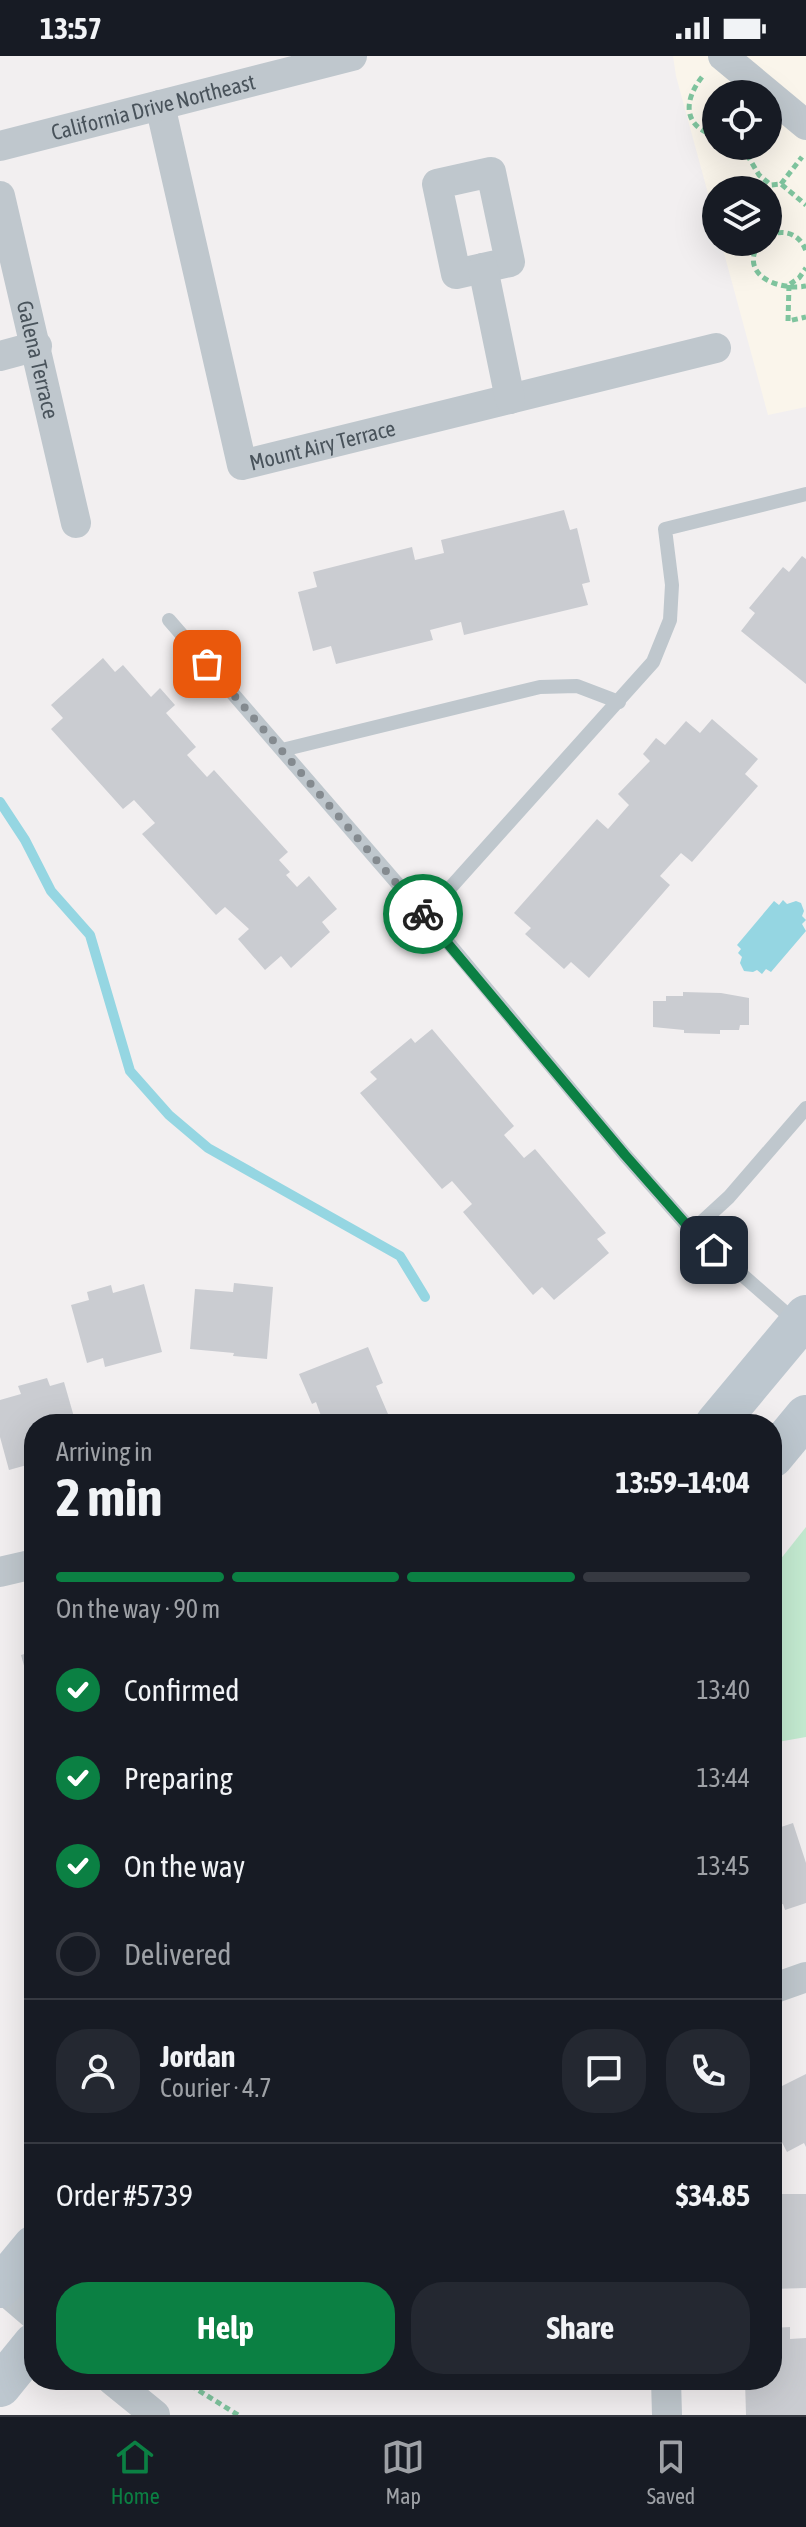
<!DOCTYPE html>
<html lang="en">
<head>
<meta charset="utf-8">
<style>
	body { margin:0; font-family:"Asap Condensed",sans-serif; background:#242831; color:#f1f3f6; height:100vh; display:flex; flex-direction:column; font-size:30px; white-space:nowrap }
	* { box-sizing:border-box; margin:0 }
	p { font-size:26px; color:#9ea1a6 }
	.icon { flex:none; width:44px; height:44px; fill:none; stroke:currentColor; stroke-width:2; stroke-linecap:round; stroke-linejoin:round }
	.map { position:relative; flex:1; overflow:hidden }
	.sheet { position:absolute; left:24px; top:1358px; width:758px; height:976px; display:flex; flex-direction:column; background:#171b24; border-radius:32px; box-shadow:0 8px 32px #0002 }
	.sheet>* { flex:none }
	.tools { position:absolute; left:702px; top:24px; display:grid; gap:16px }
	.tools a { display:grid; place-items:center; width:80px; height:80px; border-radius:50%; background:#171b24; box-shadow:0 8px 32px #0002; font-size:40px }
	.pin { position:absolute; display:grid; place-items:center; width:68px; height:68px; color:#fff; margin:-34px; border-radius:16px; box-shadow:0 4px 12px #0006 }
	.courier { position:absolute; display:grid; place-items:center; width:80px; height:80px; margin:-40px; border:6px solid #0b8043; border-radius:50%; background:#fff; color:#222; box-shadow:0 2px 10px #0007 }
	.summary em { font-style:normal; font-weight:700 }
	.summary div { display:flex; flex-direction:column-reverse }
	.summary { display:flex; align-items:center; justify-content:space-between; height:136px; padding:0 32px }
	h1 { font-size:52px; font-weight:700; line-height:60px }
	.bar { display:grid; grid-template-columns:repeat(4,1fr); gap:12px 8px; align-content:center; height:96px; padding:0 32px }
	.bar i { height:10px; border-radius:6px; background:#363941 }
	.bar .on { background:#0b8043 }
	.bar p { grid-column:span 4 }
	.line { display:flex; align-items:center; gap:20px; padding:0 32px; border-top:2px solid #363941 }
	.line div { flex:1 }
	.round { display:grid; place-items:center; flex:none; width:84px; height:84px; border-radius:32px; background:#242831 }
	ol { padding:0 32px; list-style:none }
	li { display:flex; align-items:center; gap:24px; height:88px }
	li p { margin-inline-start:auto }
	li .icon { padding:8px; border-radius:50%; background:#0b8043; color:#fff; stroke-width:4 }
	li:last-child { color:#9ea1a6 }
	li i { width:44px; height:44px; border:4px solid #363941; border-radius:50% }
	.primary-button { display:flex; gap:16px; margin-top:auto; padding:16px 32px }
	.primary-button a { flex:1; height:92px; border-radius:32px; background:#0b8043; color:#fff; font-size:32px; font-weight:700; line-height:92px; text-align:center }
	.primary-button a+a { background:#242831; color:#f1f3f6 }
	.status { display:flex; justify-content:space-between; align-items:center; height:56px; padding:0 40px; background:#171b24; direction:ltr }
	.status svg { height:22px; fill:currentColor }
	.menu { display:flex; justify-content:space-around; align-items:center; height:112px; border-top:2px solid #363941; background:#171b24; font-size:22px; color:#9ea1a6 }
	.menu a { display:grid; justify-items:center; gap:4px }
	.menu .on { color:#0b8043 }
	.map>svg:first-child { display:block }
	.commercial { fill:#faf5eb; fill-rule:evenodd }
	.green { fill:#c3ead0 }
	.water { fill:#95d6e2 }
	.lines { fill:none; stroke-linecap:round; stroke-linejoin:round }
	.stream { stroke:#95d6e2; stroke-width:10 }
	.building { fill:#caccd1 }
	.path { stroke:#7fc49e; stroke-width:5; stroke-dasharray:6 4; stroke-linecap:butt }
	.lane { stroke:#bfc7cd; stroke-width:14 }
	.street { stroke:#bfc7cd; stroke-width:30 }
	.secondary { stroke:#bdc7cf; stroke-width:42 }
	.done { stroke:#848a8f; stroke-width:8; stroke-dasharray:0 14.4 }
	.route { stroke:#0b8043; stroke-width:10 }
	.labels { text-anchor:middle; stroke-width:6; stroke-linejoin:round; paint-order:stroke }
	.street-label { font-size:22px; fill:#49535b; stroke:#fff }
</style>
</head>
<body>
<div class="status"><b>13:57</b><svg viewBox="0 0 49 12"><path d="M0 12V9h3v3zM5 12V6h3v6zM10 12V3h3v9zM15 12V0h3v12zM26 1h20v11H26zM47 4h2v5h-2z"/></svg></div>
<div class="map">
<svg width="806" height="2359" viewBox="0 0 806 2359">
	<rect width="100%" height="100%" fill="#f2eff0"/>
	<!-- commercial -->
	<path class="commercial" d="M673 0H806V351L768 359 721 186H768V134H716V167L676 20ZM716 38H768V90H716Z"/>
	<!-- green -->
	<path class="green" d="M806 1471V1681L772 1687V1514Z"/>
	<!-- water -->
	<path class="water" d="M783 844 787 848 796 845 801 847 804 855 802 860 806 864 802 868 806 875 771 916 766 913 762 918 757 914 753 916 744 915 740 907 742 901 738 897 741 893 737 889 774 845 779 849Z"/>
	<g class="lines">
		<!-- stream -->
		<path class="stream" d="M0 746 25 784 51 835 90 879 130 1015 169 1059 208 1092 400 1200 425 1241"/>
	</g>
	<!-- building -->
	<path class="building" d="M564 454 570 474 577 472 590 526 582 528 588 549 464 579 461 566 430 574 433 584 336 608 331 590 313 595 298 536 317 531 313 516 412 491 415 504 444 497 441 484Z
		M802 500 806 503V628L741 575 755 557 749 552 783 511 789 516Z
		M103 602 115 616 123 609 151 641 160 632 175 649 166 657 196 691 187 699 207 721 214 714 288 796 279 804 290 816 286 819 297 831 309 820 337 853 322 866 330 876 291 912 281 900 265 914 238 883 249 873 225 851 216 859 142 778 155 767 134 744 123 753 51 673 63 662 51 649Z
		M712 663 758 703 745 718 758 730 692 806 681 797 660 820 670 829 589 922 571 906 564 913 525 878 531 872 514 857 597 763 608 773 629 749 618 738 650 705 643 698 656 682 665 689 686 665 700 677Z
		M683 936 721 937 749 942V969H740L739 974H720V978L684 977V974L653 971V945H666V940H683Z
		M432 973 514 1070 504 1079 524 1102 535 1093 606 1177 597 1183 609 1197 554 1244 542 1231 533 1239 463 1156 472 1148 452 1125 442 1133 360 1037 377 1023 370 1016 411 982 415 987Z
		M234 1227 273 1231 267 1303 233 1300 234 1297 190 1293 195 1233 233 1236Z
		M144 1228 162 1296 105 1311 103 1302 87 1307 71 1249 89 1244 87 1236 111 1229 113 1237Z
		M368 1291 383 1327 376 1330 391 1365 384 1368H324L316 1346 312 1348 299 1318Z
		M47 1322 50 1330 64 1326 76 1368H34V1407L9 1414 0 1381V1344L21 1338 18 1330Z
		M34 1595V1642H33L21 1599Z
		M793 1767 806 1807V1847L785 1854 783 1848 772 1851V1774Z
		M806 2018V2091L804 2087 787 2096 772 2067V2035Z
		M772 2138H806V2232L772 2233Z
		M790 2271V2283L806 2282V2359H746L745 2324H772V2272Z"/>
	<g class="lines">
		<!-- path -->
		<path class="path" d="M702 21C683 45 683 71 716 80
			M742 90 759 119 771 129 781 128 806 149
			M781 128 802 101
			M768 180C784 172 800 178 806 195
			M760 186C737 219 779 235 806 230
			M790 228 799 222 806 212
			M789 229 788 265 806 261
			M182 2324 238 2359"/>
		<!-- lane -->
		<path class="lane" d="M169 564 441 878 625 1099 692 1175 796 1266
			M282 694 540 631 577 630 619 646
			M425 860 653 606 670 564 672 529 665 473 806 438
			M692 1175 729 1141 806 1052"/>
		<!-- street -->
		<g class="street">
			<path d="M723 0 806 69"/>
			<path id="s1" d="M160 49 242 409 716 292"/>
			<path id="s2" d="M0 90 352 0"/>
			<path d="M491 116 510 206 456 218 437 128Z"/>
			<path id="s3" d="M0 140 76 467"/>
			<path d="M483 212 510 343"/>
			<path d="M0 300 37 290"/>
			<path d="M0 1516 34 1508"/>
			<path d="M772 1933 806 1921"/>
			<path d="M0 2230 34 2259"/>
			<path d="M112 2324 155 2359"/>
			<path d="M666 2324 667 2359"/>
		</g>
		<!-- secondary -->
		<path class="secondary" d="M716 1368 806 1260
			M772 1401 806 1360
			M0 2231 34 2190
			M0 2330 34 2288"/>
	</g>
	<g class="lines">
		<!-- done -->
		<path class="done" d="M207 608 423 858"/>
		<!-- route -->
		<path class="route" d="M423 858 625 1099 692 1175 714 1194"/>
	</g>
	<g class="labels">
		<!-- street labels -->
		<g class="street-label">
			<text dy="8" stroke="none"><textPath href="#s2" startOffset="158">California Drive Northeast</textPath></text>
			<text dy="8" stroke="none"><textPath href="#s3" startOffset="168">Galena Terrace</textPath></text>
			<text dy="8" stroke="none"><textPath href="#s1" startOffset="452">Mount Airy Terrace</textPath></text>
		</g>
	</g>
</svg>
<div class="tools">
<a><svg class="icon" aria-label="locate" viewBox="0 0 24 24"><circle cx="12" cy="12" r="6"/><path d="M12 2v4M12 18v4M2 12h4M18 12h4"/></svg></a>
<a><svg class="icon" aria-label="layers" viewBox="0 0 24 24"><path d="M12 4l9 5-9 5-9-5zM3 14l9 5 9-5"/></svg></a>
</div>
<div class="pin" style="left:207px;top:608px;background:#ea580c"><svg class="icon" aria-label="bag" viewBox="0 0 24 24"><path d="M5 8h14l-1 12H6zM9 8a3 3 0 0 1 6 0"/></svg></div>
<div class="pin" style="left:714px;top:1194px;background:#1f2937"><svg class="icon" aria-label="home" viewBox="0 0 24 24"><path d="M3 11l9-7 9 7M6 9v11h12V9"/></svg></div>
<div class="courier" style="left:423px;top:858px"><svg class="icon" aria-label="bike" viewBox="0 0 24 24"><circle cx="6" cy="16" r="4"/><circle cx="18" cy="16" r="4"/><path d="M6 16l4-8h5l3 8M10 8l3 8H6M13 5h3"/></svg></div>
<section class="sheet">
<div class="summary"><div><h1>2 min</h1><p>Arriving in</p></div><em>13:59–14:04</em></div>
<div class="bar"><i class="on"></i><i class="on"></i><i class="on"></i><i></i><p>On the way · 90 m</p></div>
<ol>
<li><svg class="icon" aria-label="check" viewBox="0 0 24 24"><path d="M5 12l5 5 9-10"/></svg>Confirmed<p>13:40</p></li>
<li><svg class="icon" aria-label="check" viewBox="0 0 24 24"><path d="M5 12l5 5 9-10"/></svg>Preparing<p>13:44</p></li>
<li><svg class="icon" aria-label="check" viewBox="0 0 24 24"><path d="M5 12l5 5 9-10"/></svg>On the way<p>13:45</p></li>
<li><i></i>Delivered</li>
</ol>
<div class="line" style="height:144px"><a class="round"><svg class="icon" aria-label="person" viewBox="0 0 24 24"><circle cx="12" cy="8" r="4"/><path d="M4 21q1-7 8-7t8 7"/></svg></a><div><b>Jordan</b><p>Courier · 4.7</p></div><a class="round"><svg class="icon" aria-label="chat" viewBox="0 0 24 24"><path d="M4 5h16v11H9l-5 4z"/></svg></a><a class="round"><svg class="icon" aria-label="phone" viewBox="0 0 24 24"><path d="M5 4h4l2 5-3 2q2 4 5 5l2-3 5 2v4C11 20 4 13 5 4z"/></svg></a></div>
<div class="line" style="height:104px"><div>Order #5739</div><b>$34.85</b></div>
<div class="primary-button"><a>Help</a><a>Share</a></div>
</section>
</div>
<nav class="menu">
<a class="on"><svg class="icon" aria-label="home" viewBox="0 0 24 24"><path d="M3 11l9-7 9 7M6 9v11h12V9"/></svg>Home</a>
<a><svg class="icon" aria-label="map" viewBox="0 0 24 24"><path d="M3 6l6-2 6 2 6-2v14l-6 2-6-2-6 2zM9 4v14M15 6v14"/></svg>Map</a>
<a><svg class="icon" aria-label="saved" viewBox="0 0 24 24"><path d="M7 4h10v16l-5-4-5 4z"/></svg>Saved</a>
</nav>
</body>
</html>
